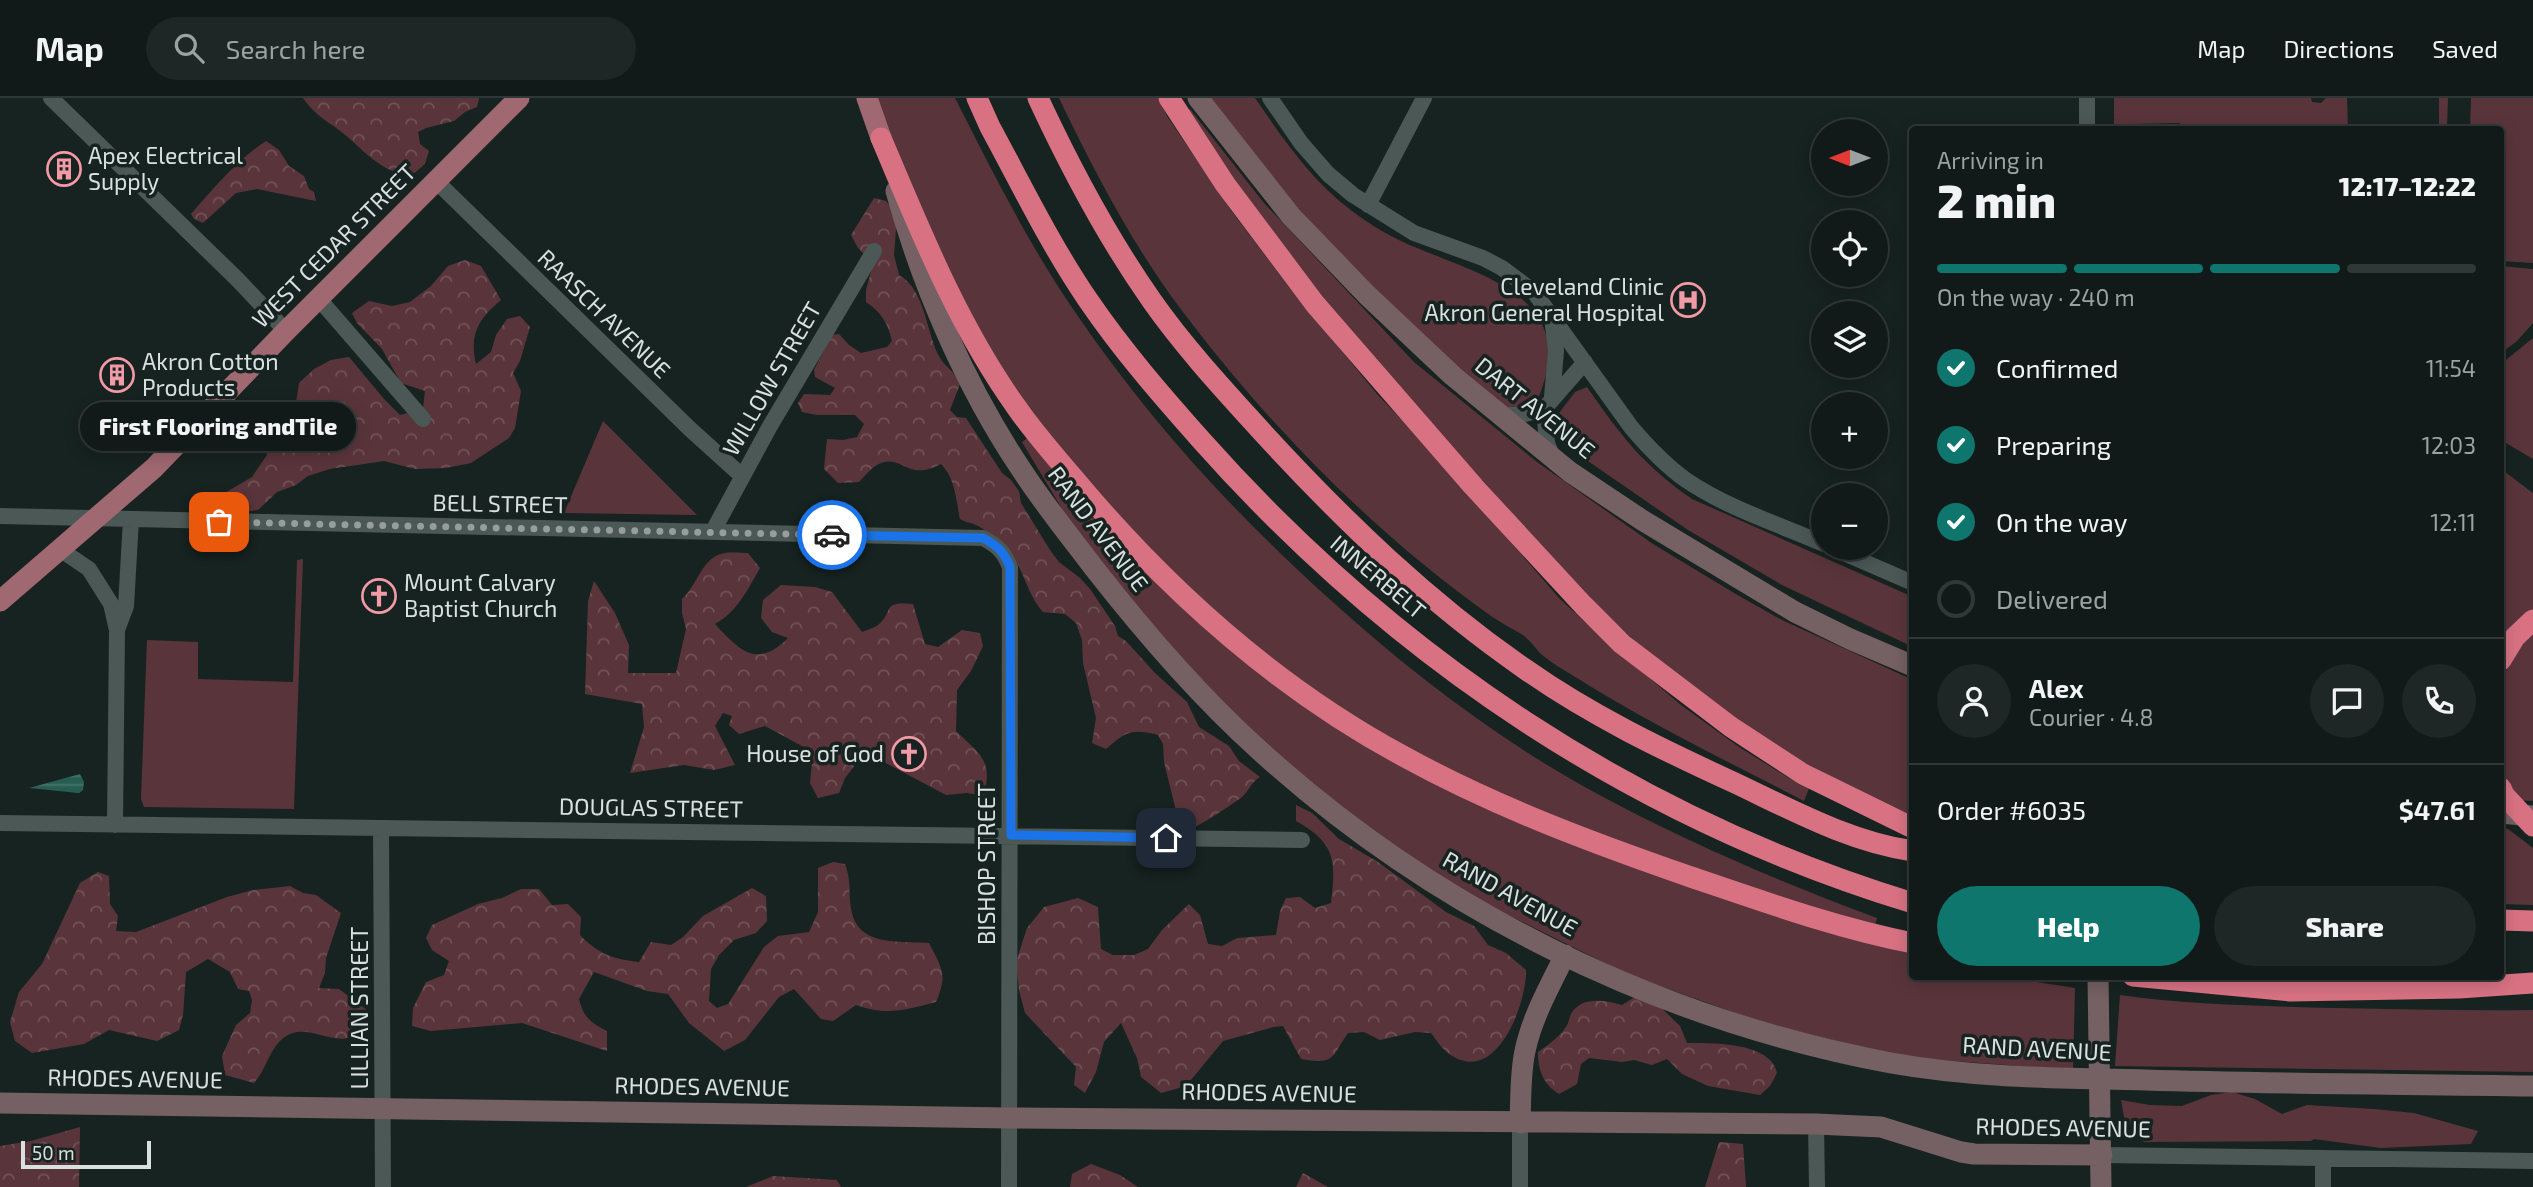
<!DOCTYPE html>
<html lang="en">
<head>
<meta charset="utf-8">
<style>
	body { margin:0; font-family:"Exo 2",sans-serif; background:#1e2725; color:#f1f3f6; height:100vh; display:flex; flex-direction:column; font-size:26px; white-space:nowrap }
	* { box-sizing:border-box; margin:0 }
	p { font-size:23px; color:#9ca1a2 }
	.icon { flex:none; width:38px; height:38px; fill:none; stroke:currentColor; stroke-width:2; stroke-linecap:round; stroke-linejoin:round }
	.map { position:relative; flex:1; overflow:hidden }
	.side { position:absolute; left:1909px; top:28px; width:595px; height:854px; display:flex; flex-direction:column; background:#111a18; border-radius:7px; box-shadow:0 4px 18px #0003,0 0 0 2px #303837 }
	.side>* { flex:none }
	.needle { width:46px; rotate:270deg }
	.fabs { position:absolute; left:1811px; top:21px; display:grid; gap:14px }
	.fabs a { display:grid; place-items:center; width:77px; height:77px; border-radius:50%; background:#111a18; box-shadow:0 4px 18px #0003,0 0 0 2px #303837; font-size:35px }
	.scale { position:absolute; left:21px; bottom:18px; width:130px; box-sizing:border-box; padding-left:7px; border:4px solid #d9e1df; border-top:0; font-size:19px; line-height:24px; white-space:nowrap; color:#d9e1df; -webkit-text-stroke:5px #172320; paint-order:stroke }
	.pin { position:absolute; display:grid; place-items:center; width:60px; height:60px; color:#fff; margin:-30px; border-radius:14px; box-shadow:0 4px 10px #0006 }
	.courier { position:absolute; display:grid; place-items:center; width:70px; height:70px; margin:-35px; border:5px solid #1a73e8; border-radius:50%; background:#fff; color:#222; box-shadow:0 2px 9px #0007 }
	.bubble { position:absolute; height:49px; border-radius:24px; background:#111a18; box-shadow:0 4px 18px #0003,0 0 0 2px #303837; font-size:23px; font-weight:800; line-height:49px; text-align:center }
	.head em { font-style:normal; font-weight:800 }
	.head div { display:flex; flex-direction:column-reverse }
	.head { display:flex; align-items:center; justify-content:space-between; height:119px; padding:0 28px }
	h1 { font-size:46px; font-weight:800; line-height:52px }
	.bar { display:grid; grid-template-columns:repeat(4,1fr); gap:10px 7px; align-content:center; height:84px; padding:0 28px }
	.bar i { height:9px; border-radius:5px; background:#303837 }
	.bar .selected { background:#0f766e }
	.bar p { grid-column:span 4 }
	.line { display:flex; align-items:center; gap:18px; padding:0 28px; border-top:2px solid #303837 }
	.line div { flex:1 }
	.round { display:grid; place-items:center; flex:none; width:74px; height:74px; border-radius:37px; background:#1e2725 }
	ol { padding:0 28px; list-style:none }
	li { display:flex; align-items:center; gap:21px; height:77px }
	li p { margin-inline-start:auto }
	li .icon { padding:7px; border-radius:50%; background:#0f766e; color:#fff; stroke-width:4 }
	li:last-child { color:#9ca1a2 }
	li i { width:38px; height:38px; border:4px solid #303837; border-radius:50% }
	.cta { display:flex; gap:14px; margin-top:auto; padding:14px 28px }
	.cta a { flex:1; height:80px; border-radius:42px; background:#0f766e; color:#fff; font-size:28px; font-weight:800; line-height:80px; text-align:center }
	.cta a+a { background:#1e2725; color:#f1f3f6 }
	header { display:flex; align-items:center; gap:42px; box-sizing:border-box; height:98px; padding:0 35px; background:#111a18; border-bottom:2px solid #303837 }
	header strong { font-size:33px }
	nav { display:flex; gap:38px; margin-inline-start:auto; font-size:24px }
	.search { width:490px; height:63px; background:#1e2725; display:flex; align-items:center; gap:18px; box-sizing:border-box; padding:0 24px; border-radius:38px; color:#9ca1a2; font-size:26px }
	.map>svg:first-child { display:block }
	.green { fill:#59353b }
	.forest { fill:url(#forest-crowns) }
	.water { fill:url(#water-rules) }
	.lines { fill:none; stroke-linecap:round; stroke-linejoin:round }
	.street { stroke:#4b5855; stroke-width:16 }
	.secondary { stroke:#756063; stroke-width:21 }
	.primary { stroke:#a06871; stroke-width:21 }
	.highway { stroke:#d87283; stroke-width:21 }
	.done { stroke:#959e9c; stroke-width:7; stroke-dasharray:0 12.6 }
	.route { stroke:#1a73e8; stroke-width:9 }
	.labels { text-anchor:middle; stroke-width:7; stroke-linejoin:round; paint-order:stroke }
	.poi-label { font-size:23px; fill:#d9e1df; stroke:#172320; text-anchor:start }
	.street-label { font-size:23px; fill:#d9e1df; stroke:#172320 }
</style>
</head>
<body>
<header>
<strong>Map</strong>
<div class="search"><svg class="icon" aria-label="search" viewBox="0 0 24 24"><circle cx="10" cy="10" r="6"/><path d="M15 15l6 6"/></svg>Search here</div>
<nav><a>Map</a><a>Directions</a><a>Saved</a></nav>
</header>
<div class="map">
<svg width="2533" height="1089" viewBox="0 0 2533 1089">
	<defs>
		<pattern id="forest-crowns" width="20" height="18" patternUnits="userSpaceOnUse" patternTransform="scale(1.75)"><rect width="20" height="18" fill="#59353b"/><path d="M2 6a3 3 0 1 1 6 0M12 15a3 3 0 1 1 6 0" fill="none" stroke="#705257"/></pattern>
		<pattern id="water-rules" width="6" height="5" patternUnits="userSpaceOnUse" patternTransform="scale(1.75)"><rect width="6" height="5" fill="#275e53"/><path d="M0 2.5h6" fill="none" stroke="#46756b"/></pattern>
	</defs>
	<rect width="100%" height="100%" fill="#172320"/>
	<!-- green -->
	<path class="green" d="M875 0H955C988 65 1020 129 1059 190 1139 312 1227 409 1335 506 1414 577 1499 642 1592 693 1684 743 1780 784 1877 820L1875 827 1784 803 1589 735 1438 670 1291 580 1168 475 1038 326 993 259 956 194Z
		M1059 0H1158L1167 18 1233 115 1289 189 1377 296 1437 359 1559 500 1600 538 1681 607 1739 649 1789 680 1810 688 1804 703C1731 665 1656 629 1585 585 1571 576 1554 567 1541 556 1535 550 1530 542 1523 537 1513 531 1501 525 1491 518 1370 432 1262 321 1174 202 1129 140 1092 69 1059 0Z
		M1210 0H1255C1284 42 1311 82 1352 113 1372 128 1394 141 1417 150 1489 180 1581 202 1537 303L1517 313 1503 308 1411 230 1297 109Z
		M2114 0H2311L2312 4 2321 5 2326 0H2347L2348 31 2181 32 2180 25 2132 26V31H2114Z
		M2439 0H2448L2447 31H2439Z
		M2471 0H2533V165L2501 163V146L2504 144 2501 133V32L2470 31Z
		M1190 11 1264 105 1414 264 1537 364 1653 446 1734 495 1782 522 1913 582V717L1895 711 1801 663 1733 623 1665 571 1581 493 1400 292 1312 189 1183 16Z
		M2501 168 2533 171V225L2517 243 2501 255Z
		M2533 240V361L2501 342V266Z
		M1587 289C1621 338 1643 367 1692 401L1913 499V549L1782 487 1688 432 1569 350 1560 342 1557 335 1559 315 1575 294Z
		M603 323 697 417 564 415Z
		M1029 339 1159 484 1437 683 1913 853V878L2004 879 2075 890 2073 972 1928 961 1872 952 1761 924 1629 877 1486 806 1400 753 1312 687 1225 608 1139 514 1064 414 1022 344Z
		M2501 371 2533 395V513L2501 546Z
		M303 461 294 711 144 709 141 701 147 542 198 544V581L293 584 297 462Z
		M2533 529V703L2517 702 2509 692 2501 671V586L2507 571Z
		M2501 731H2508L2533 750V807L2501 806Z
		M2120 897C2191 907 2263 908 2334 910 2401 911 2467 913 2533 912V974L2115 968Z
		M2232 994 2255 1001 2282 1016 2307 1007 2374 1011 2414 1015 2478 1033 2471 1046 2381 1050 2314 1041 2311 1043 2144 1044 2124 1019 2121 1002 2150 1007 2182 1008 2211 997Z"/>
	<!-- forest -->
	<path class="forest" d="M303 0H479L477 9 465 14 454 23 426 30 418 34 420 46 429 53 425 66 412 77C380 76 363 50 339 32 325 22 313 15 303 0Z
		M266 43 279 52 289 68 304 78 309 91 314 94 316 103 257 91 236 95 203 125 194 121 191 116C213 91 237 62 266 43Z
		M874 100 886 103 897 117 894 157 899 177C926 192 926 236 940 260 947 271 953 271 960 286L950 312 957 319 966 320 1002 375 1011 382 1019 393 1021 405 1050 452 1059 464 1080 480 1090 491 1115 528 1118 538 1126 543 1155 575 1187 604 1199 629 1229 648 1239 663 1260 679C1251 684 1249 693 1242 699 1236 704 1195 731 1190 731 1187 732 1183 730 1180 729L1164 664 1163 646 1158 637C1132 630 1125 634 1106 651L1092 645 1096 620 1083 565 1082 542 1076 525 1065 516 1043 514C1027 497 1025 473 1010 455 1003 445 991 436 980 429 974 425 967 425 960 421 956 401 955 380 941 366 907 384 904 357 881 365 872 368 865 378 859 384L838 385 824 371 827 341 843 342 857 339 864 326 855 317H817L802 314 798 305 804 296 830 297 835 290 815 279 814 272 832 237 839 236 849 247 861 255 887 249 892 243C888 225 881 214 866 204V192L873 166 858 150 851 137Z
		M465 162 481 168 501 202C478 221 469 237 476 266L491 254 496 237 507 221 520 218 530 229 520 263 513 275 521 293 515 330 509 340 471 365 446 370 415 371 384 363 330 371 308 378 296 387 277 394 258 412 232 416 217 411 223 396 252 379 267 357 263 341 281 318 296 305 299 285 314 271 331 262 349 259 384 301 400 317 423 311 425 293 401 285 382 251 357 225 352 215 369 203 392 208 410 204 431 188 448 168Z
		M748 455 760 470C748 491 737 514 715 526 740 553 757 571 788 540L772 534 761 520 763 502 781 487 815 489 832 494 862 534C867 532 874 530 878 527 895 513 880 503 913 506L925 546 938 549 962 532 980 535 983 548 971 573 957 592 956 633C980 657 993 661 984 698L967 695 946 697 865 654 845 680 839 695 818 700 810 685 813 654 765 628 739 636 729 627 732 618 723 615 715 628 735 667 714 672 684 667 630 675 644 629 642 606 585 596 588 503 594 483 615 515 629 547 628 575H676L686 531 682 515V501C696 489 701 464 718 457 726 453 739 455 748 455Z
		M1296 707 1312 715 1339 741 1378 764 1446 814 1474 828 1488 847 1506 855 1526 872C1527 904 1498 984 1454 959 1444 954 1437 943 1431 935L1415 934 1380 942 1364 934 1348 935C1331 959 1336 967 1301 961L1283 928 1274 929 1223 943 1186 988 1161 995 1141 979 1137 960 1121 925 1104 944 1096 974 1085 995 1074 987 1076 969 1025 915 1019 892 1016 864 1027 830 1044 809 1078 800 1098 809 1101 851 1113 857H1134L1148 851 1162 832 1189 806 1200 817 1208 846 1222 848 1237 840 1276 837 1280 813 1286 800 1300 799 1315 810 1331 805C1336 763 1336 745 1296 723Z
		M833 764 845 766C852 786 848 792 851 810 856 849 899 843 929 845 942 871 948 876 936 904 905 912 887 918 856 907L833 923 821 921 794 891 779 899 745 942 724 953 689 925 668 896 647 893 594 874 579 901C583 919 591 925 607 933V953L522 925 431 933 412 928 413 910 426 884 444 877 449 863 432 852 426 840 432 827 478 806 502 800 521 791H539L552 807 568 806 581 819 580 837C598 856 613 861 639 864L651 844 671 847 683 839 703 818 752 790 766 798 767 823 756 835 734 842 719 857 711 871 709 903 717 910 728 906 764 849 778 838 809 834 818 814V770Z
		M98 774 109 778 110 806 118 818 116 833 136 834 227 799 253 792 290 788 303 795 316 797 341 815 326 860 325 875 319 890 339 891 367 912 368 925C364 928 360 934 356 937 335 949 311 927 290 936 270 945 268 970 254 985L225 977 222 958 236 927 250 915 252 902 249 893 238 891 230 874 208 861 186 874 183 917 179 932 157 943 109 932 84 946 32 955 15 943 10 924 19 894 42 866 80 785Z
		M1648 897 1680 928 1687 945C1712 945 1771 944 1777 975L1770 988 1760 997 1708 988 1682 976 1667 961 1652 967 1634 962 1622 964 1589 960 1581 966 1577 986 1559 996C1543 986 1538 972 1538 954 1548 947 1561 938 1567 927 1569 924 1569 920 1571 916 1581 898 1605 902 1622 907L1633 900Z
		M80 1029 79 1089H0V1048L31 1043Z
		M1719 1044 1743 1046 1746 1089H1705Z
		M1091 1066 1120 1077 1138 1089H1070L1072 1076Z
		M1303 1075 1328 1089H1296Z
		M773 1078 837 1082 841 1089H746Z"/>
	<!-- water -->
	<path class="water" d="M80 676 84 684 83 692 79 695 29 690Z"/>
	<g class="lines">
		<!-- street -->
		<path class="street" d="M51 0 238 182 286 233
			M1270 0 1301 45 1328 76 1353 97 1414 135 1483 160 1502 170 1534 194 1631 329C1647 348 1665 367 1686 382 1727 410 1778 426 1824 446
			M2087 0V32
			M436 83 690 331 742 378
			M1368 107 1424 0
			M319 201 423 321
			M1552 219 1556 253 1552 299
			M1500 317H1521L1544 311
			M1553 360 1547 345 1544 311 1585 264
			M0 418 983 440C998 448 1004 454 1010 469L1009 1089
			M713 433 770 328 874 153
			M1832 450 1913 485
			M61 452 89 471 111 506 117 532 115 727
			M117 532 126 508 131 421
			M0 725 1302 742
			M381 730 383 1089
			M1816 1026 1817 1089
			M2102 1057 2533 1063
			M2323 1060V1089
			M1520 1089V1025"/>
		<!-- secondary -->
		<path class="secondary" d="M1198 0 1291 118 1367 197 1453 278 1570 374 1642 422 1795 514 1850 541 1913 568
			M896 93C922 188 966 289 1021 371 1043 405 1069 437 1094 470 1144 534 1197 596 1258 651 1434 812 1657 921 1891 965 1975 980 2060 980 2145 982 2274 986 2404 986 2533 988
			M2501 715 2533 718
			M2098 878 2101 1089
			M0 1005 1009 1020 1816 1026 1881 1029 1961 1054 1974 1056 2102 1057
			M1520 1025C1521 1001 1520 976 1525 953 1532 919 1550 888 1565 857"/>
		<!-- primary -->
		<path class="primary" d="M867 0 881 40
			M0 503 154 370 286 233 519 0"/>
		<!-- highway -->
		<path class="highway" d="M977 0 990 29C1021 86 1051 148 1088 202 1122 252 1162 298 1202 343 1395 560 1634 720 1913 805
			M1038 0C1071 71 1107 139 1152 203 1185 250 1225 293 1264 336 1343 422 1428 504 1525 571 1590 617 1663 652 1735 685 1792 712 1850 744 1913 753
			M1169 0 1225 86 1315 206 1474 389 1583 507 1622 546 1731 629 1803 676 1913 730
			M881 40C920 132 958 228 1017 310 1037 339 1060 364 1082 390 1173 497 1279 591 1403 658 1494 708 1590 744 1688 778 1762 803 1836 830 1913 845
			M2501 562 2515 539 2533 522
			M2501 690 2504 697 2533 728
			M2501 822 2533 823
			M2133 878 2290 893 2459 890 2533 885"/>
	</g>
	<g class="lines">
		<!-- done -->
		<path class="done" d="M219 424 832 437"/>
		<!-- route -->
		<path class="route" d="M832 437 983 440C998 448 1004 454 1010 469L1011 737 1166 740"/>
	</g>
	<!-- icons -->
	<defs>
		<g id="building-ring" transform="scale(1.75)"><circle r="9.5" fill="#172320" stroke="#f39aa7" stroke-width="1.5"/><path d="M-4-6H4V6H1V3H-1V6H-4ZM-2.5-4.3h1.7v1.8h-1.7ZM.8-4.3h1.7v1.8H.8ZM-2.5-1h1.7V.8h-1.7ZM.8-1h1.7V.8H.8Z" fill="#f39aa7"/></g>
		<g id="hospital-ring" transform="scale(1.75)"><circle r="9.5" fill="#172320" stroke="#f39aa7" stroke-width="1.5"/><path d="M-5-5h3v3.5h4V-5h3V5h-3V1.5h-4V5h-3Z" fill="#f39aa7"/></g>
		<g id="church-ring" transform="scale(1.75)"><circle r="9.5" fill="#172320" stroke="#f39aa7" stroke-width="1.5"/><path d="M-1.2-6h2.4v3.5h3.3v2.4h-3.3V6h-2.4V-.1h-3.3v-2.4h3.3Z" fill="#f39aa7"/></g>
	</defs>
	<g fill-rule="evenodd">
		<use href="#building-ring" x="64" y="71"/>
		<use href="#hospital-ring" x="1688" y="202"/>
		<use href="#building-ring" x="117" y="277"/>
		<use href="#church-ring" x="379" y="498"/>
		<use href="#church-ring" x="909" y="656"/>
	</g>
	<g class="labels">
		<!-- poi labels -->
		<g class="poi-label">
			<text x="88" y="66">Apex Electrical<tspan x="88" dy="26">Supply</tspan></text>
			<text x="1664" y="197" text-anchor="end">Cleveland Clinic<tspan x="1664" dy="26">Akron General Hospital</tspan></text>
			<text x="142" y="272">Akron Cotton<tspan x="142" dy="26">Products</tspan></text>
			<text x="404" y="493">Mount Calvary<tspan x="404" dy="26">Baptist Church</tspan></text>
			<text x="884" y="664" text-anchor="end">House of God</text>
		</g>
		<!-- street labels -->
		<g class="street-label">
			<text transform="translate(334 148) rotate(-45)" y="8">WEST CEDAR STREET</text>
			<text transform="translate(604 216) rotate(44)" y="8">RAASCH AVENUE</text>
			<text transform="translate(772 281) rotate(-60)" y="8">WILLOW STREET</text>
			<text transform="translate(1535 310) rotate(39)" y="8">DART AVENUE</text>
			<text transform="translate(500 406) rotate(1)" y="8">BELL STREET</text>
			<text transform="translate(1098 431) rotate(53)" y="8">RAND AVENUE</text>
			<text transform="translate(1378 479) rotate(40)" y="8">INNERBELT</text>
			<text transform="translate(651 710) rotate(1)" y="8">DOUGLAS STREET</text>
			<text transform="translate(987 766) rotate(-90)" y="8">BISHOP STREET</text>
			<text transform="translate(1510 796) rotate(29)" y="8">RAND AVENUE</text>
			<text transform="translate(360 910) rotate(-90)" y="8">LILLIAN STREET</text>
			<text transform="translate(2037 951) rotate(3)" y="8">RAND AVENUE</text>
			<text transform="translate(135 981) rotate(1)" y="8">RHODES AVENUE</text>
			<text transform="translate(702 989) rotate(1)" y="8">RHODES AVENUE</text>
			<text transform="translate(1269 995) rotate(1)" y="8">RHODES AVENUE</text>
			<text transform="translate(2063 1030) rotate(1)" y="8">RHODES AVENUE</text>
		</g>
	</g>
</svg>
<div class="fabs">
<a><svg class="needle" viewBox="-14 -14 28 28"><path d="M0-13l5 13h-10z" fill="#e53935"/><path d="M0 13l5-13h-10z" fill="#9ca1a2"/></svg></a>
<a><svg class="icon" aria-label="locate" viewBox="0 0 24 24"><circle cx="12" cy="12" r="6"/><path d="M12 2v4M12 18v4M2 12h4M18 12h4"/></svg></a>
<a><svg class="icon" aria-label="layers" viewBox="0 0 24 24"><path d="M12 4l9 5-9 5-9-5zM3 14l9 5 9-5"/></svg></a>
<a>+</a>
<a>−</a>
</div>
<div class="scale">50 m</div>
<div class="pin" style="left:219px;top:424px;background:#ea580c"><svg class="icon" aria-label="bag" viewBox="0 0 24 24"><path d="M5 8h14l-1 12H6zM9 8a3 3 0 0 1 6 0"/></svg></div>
<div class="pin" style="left:1166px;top:740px;background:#1f2937"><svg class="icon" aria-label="home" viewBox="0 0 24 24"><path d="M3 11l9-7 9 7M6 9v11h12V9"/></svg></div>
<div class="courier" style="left:832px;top:437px"><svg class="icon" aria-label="car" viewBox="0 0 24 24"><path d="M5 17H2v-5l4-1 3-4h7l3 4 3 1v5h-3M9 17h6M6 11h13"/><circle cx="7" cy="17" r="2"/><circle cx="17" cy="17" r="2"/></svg></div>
<div class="bubble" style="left:80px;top:304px;width:276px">First Flooring andTile</div>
<section class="side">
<div class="head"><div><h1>2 min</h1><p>Arriving in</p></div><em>12:17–12:22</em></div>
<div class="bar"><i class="selected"></i><i class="selected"></i><i class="selected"></i><i></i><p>On the way · 240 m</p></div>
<ol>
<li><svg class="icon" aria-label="check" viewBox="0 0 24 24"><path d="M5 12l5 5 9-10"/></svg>Confirmed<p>11:54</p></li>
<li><svg class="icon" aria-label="check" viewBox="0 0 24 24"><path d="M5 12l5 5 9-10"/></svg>Preparing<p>12:03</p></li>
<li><svg class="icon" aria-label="check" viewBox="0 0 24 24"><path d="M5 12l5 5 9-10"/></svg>On the way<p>12:11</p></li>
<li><i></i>Delivered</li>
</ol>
<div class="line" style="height:126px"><a class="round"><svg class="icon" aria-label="person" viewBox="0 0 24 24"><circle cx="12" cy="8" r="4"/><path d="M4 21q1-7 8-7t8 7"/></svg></a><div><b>Alex</b><p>Courier · 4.8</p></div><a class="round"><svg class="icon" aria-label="chat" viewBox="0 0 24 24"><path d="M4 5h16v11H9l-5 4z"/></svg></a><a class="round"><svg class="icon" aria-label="phone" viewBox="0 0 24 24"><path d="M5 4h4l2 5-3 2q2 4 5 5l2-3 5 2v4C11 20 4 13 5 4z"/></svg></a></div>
<div class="line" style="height:91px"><div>Order #6035</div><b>$47.61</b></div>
<div class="cta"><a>Help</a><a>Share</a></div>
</section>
</div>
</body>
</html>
